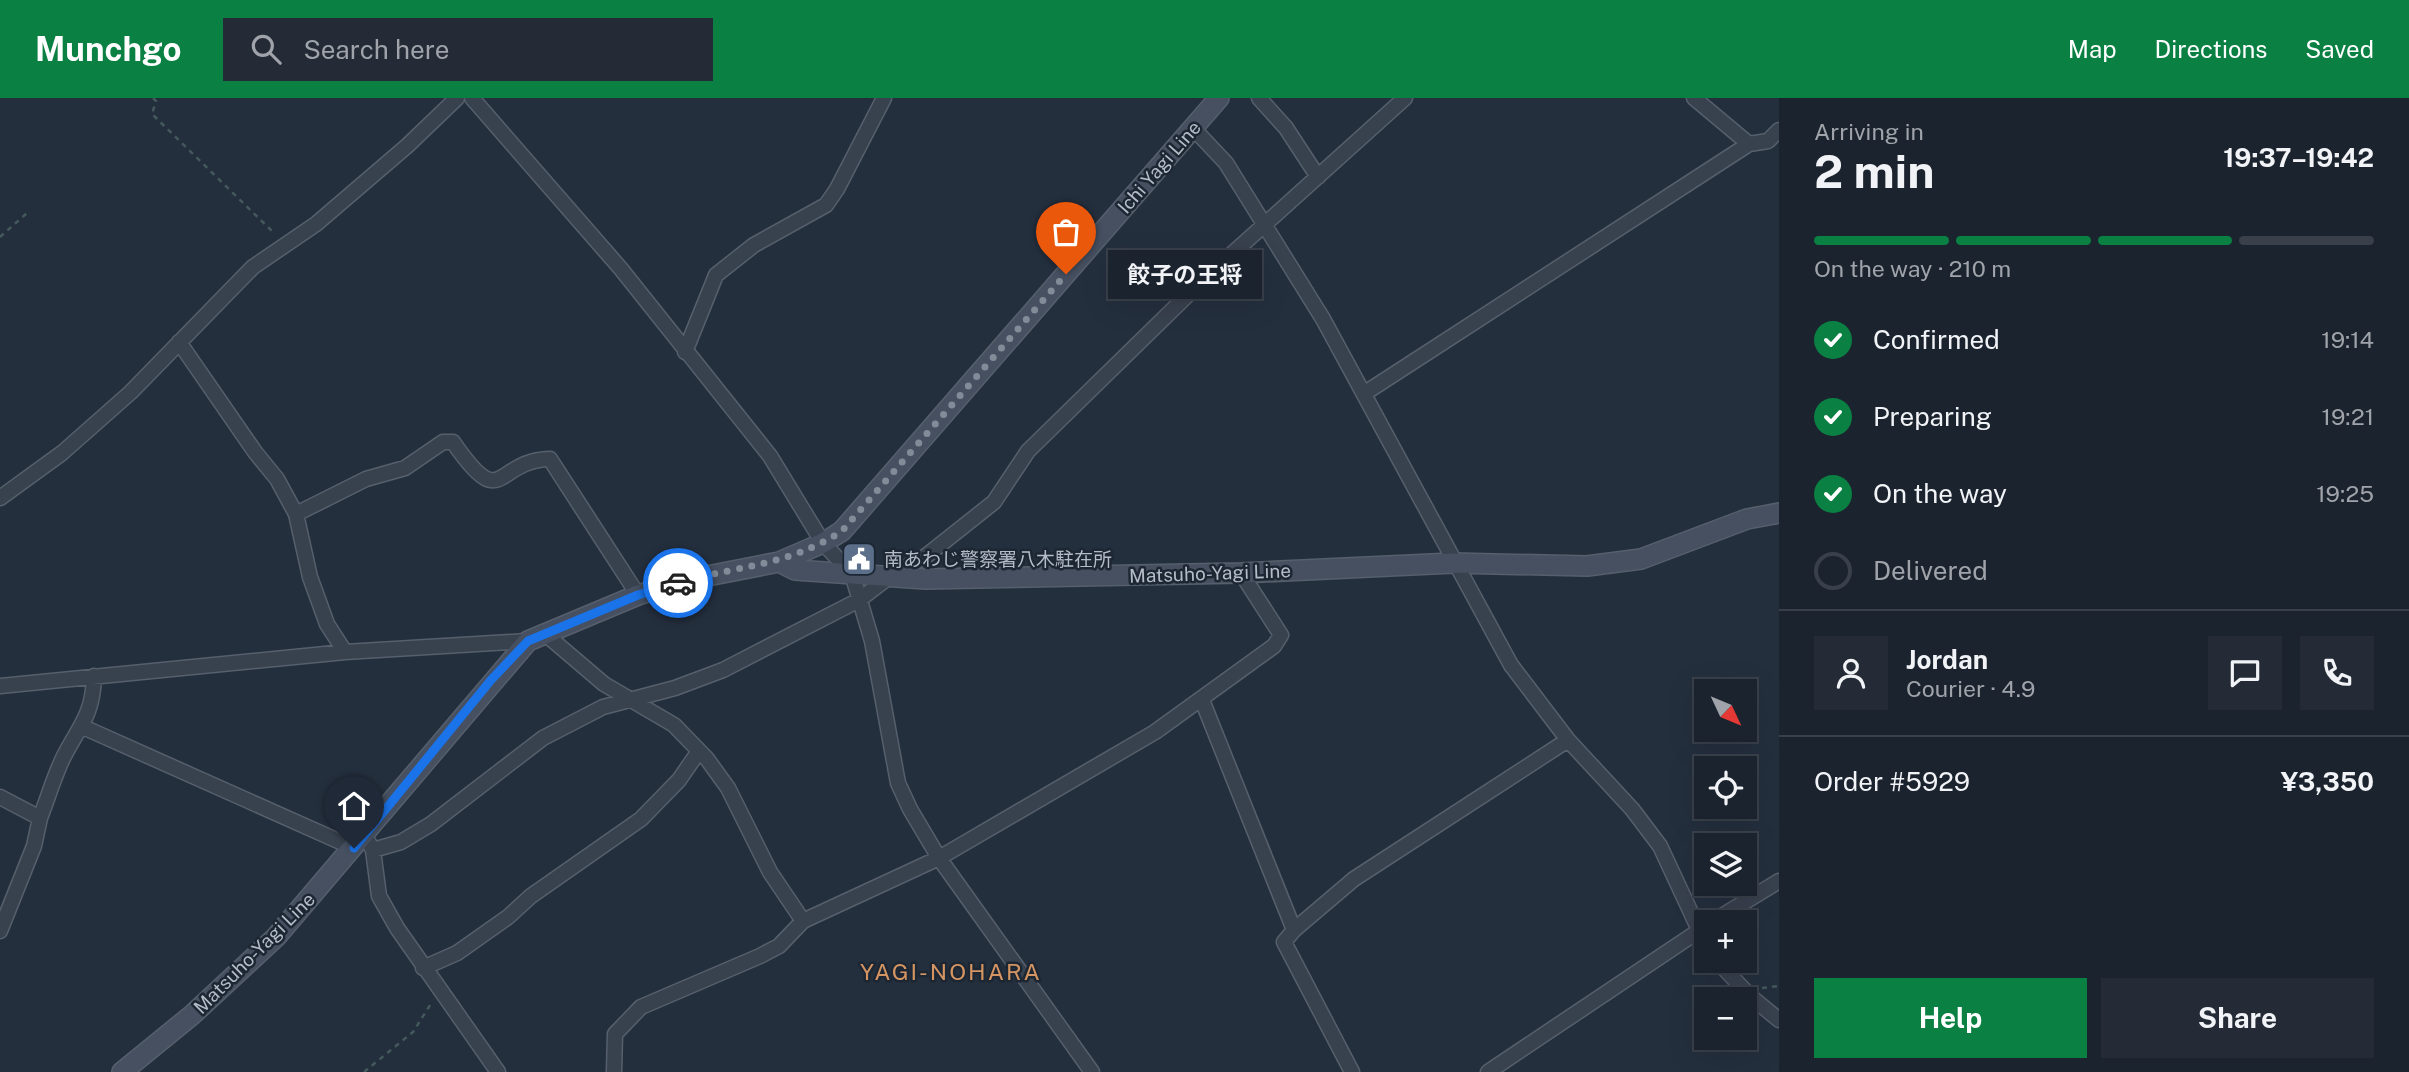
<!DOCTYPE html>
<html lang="en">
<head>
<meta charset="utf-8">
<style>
	body { margin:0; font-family:"Public Sans","Noto Sans JP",sans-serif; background:#242b36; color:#f1f3f6; height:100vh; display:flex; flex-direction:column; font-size:26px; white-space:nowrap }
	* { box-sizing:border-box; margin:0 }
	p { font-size:23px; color:#a0a4aa }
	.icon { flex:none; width:38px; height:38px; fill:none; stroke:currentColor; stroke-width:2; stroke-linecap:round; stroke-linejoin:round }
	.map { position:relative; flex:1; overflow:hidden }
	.details { display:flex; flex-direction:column; background:#1b232e; width:630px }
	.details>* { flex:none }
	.needle { width:46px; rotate:134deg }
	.controls { position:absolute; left:1694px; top:581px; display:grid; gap:14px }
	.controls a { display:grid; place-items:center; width:63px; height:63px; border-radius:0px; background:#1b232e; box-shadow:0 7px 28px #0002,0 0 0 2px #39404a; font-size:35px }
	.pin { position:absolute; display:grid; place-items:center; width:60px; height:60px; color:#fff; margin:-72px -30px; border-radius:50% 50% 50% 0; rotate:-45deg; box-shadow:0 0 7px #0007 }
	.pin .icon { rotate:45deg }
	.courier { position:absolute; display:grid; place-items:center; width:70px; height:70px; margin:-35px; border:5px solid #1a73e8; border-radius:50%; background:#fff; color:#222; box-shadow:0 2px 9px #0007 }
	.bubble { position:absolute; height:49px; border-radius:0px; background:#1b232e; box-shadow:0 7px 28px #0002,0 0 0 2px #39404a; font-size:23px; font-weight:700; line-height:49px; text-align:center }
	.head em { font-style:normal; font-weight:700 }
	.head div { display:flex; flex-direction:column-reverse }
	.head { display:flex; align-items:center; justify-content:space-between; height:119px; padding:0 35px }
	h1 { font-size:46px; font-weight:700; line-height:52px }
	.bar { display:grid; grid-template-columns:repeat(4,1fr); gap:10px 7px; align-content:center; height:84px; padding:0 35px }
	.bar i { height:9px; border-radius:5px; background:#39404a }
	.bar .on { background:#0b8043 }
	.bar p { grid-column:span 4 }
	.line { display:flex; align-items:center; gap:18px; padding:0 35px; border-top:2px solid #39404a }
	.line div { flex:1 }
	.round { display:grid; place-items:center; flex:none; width:74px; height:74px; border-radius:0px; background:#242b36 }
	ol { padding:0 35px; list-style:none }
	li { display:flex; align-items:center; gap:21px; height:77px }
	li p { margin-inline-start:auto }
	li .icon { padding:7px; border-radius:50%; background:#0b8043; color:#fff; stroke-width:4 }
	li:last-child { color:#a0a4aa }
	li i { width:38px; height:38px; border:4px solid #39404a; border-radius:50% }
	.primary-button { display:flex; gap:14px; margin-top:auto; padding:14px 35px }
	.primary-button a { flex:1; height:80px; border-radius:0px; background:#0b8043; color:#fff; font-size:28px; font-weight:700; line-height:80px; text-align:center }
	.primary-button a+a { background:#242b36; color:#f1f3f6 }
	header { display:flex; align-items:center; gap:42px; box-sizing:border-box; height:98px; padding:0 35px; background:#0b8043; color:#fff }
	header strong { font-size:33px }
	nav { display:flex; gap:38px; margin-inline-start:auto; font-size:24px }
	.search { width:490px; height:63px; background:#242b36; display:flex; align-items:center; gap:18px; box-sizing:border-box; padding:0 24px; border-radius:0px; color:#a0a4aa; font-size:26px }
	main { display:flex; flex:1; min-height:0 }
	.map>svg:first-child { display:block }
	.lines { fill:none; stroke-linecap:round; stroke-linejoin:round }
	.minor-casing { stroke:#565f6c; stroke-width:17 }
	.secondary-casing { stroke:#565f6c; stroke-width:22 }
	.path { stroke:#44595c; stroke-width:2.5; stroke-dasharray:5 5; stroke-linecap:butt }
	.minor { stroke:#38414e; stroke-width:14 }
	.secondary { stroke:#465061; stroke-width:19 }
	.done { stroke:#828b98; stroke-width:7; stroke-dasharray:0 12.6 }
	.route { stroke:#1a73e8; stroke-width:9 }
	.labels { text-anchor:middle; stroke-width:5; stroke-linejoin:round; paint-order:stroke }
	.street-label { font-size:19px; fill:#b4bcc9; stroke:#1d2633 }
	.poi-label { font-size:19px; fill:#b4bcc9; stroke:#1d2633; text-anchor:start }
	.quarter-label { font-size:23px; letter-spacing:2px; fill:#d59563; stroke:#1d2633 }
</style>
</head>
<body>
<header>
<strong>Munchgo</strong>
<div class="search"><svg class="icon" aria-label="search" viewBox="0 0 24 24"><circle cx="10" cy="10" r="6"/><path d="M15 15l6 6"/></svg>Search here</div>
<nav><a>Map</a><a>Directions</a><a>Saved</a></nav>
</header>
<main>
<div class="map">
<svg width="1779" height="974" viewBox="0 0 1779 974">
	<rect width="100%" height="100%" fill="#242f3e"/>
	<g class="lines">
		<!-- minor casing -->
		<g class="minor-casing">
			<path id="minor" d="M472 0 621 171 770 358 823 445 852 476 872 543 898 685 910 711 939 760 1092 974
				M1259 0 1286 30 1318 79
				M1694 0 1749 46
				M1193 30 1226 65 1323 221 1511 567 1568 642 1632 711 1660 748 1706 847
				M179 244 255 354 277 381 296 416 310 479 327 526 345 554
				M685 254 716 177 754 147 826 107 837 91 884 0
				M1365 295 1749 46 1768 43 1779 32
				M0 400 62 355 131 294 253 169 316 126 407 48 457 0
				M296 416 366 381 405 370 443 344H453C504 418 494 362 550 361L638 497
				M543 534 604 586 674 627 707 661 728 690 770 774 803 823
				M0 588 345 554 528 543
				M1202 602 1294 832 1284 844 1352 974
				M83 629 354 750
				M0 699 40 720 34 748 0 833
				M40 720C48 700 54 678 64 658 80 627 93 617 94 578
				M369 745 373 752 379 798 397 830 498 974
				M373 752 401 744 431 726 543 640 603 609 675 590 723 572 859 502 889 479 926 458 994 404 1028 353 1203 182 1405 0
				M1712 824 1779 783
				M1294 832 1354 781 1568 642
				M1717 863 1750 898 1779 922
				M423 870 457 855 508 819 531 798 641 721 679 682 699 653
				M614 974 615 936 641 909 760 858 779 848 803 823 939 760 1155 634 1274 548 1281 537 1241 475
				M1488 974 1706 828"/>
		</g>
		<!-- secondary casing -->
		<g class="secondary-casing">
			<path id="secondary" d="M779 464 795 472 925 481 1241 475 1453 465 1587 468 1641 461 1747 421 1779 415
				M122 974 192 917 276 839 528 543 638 497 692 481 779 464 823 445 842 433 1219 0"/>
		</g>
		<!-- path -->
		<path class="path" d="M153 0 156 3 152 16 275 136
			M0 139 27 115
			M1762 890 1779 888
			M364 974 413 934 432 904"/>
		<!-- minor -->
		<use href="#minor" class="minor"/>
		<!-- secondary -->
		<use href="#secondary" class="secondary"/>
	</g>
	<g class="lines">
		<!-- done -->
		<path class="done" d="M678 485C739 467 786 469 842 433L1066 176"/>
		<!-- route -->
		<path class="route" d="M354 750 491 582 528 543 638 497 678 485"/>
	</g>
	<!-- icons -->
	<defs>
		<g id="civic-square" transform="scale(1.75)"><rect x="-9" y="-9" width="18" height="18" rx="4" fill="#5c6f8a" stroke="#1d2633"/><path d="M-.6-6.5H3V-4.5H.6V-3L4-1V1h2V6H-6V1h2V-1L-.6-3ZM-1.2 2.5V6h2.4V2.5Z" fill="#fff"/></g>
	</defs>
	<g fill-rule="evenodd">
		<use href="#civic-square" x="859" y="461"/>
	</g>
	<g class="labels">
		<!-- street labels -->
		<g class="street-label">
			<text transform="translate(1159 69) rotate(-49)" y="7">Ichi Yagi Line</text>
			<text transform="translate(1210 475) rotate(-2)" y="7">Matsuho-Yagi Line</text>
			<text transform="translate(254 855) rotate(-45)" y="7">Matsuho-Yagi Line</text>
		</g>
		<!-- poi labels -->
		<g class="poi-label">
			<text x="884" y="468">南あわじ警察署八木駐在所</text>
		</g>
		<!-- quarter labels -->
		<g class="quarter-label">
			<text x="951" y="882">YAGI-NOHARA</text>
		</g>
	</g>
</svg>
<div class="controls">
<a><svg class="needle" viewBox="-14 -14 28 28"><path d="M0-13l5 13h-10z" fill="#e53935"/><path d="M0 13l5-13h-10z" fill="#a0a4aa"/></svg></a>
<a><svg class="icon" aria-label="locate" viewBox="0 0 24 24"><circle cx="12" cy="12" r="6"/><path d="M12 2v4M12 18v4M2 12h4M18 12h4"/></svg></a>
<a><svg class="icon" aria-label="layers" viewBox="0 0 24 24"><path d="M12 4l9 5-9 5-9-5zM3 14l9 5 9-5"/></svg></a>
<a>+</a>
<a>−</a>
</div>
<div class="pin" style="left:1066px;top:176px;background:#ea580c"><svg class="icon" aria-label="bag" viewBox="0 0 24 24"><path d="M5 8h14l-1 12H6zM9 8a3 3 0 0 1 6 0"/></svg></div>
<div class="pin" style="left:354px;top:750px;background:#1f2937"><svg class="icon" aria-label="home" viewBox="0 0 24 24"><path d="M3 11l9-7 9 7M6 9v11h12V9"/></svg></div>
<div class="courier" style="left:678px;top:485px"><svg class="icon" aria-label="car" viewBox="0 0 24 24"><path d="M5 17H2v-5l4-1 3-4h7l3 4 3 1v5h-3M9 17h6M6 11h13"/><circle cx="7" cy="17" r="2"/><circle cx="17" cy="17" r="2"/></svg></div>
<div class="bubble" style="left:1108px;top:152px;width:154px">餃子の王将</div>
</div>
<section class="details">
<div class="head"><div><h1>2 min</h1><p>Arriving in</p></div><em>19:37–19:42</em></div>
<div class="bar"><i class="on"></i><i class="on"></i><i class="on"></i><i></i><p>On the way · 210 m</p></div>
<ol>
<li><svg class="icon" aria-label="check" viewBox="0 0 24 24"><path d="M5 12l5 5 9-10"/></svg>Confirmed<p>19:14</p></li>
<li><svg class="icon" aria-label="check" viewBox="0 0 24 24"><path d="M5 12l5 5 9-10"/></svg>Preparing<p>19:21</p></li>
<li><svg class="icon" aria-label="check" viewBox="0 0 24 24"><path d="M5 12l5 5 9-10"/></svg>On the way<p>19:25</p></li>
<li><i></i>Delivered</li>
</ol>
<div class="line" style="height:126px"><a class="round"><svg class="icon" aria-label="person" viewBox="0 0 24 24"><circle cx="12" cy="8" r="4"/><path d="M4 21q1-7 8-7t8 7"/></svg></a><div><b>Jordan</b><p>Courier · 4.9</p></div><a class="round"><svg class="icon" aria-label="chat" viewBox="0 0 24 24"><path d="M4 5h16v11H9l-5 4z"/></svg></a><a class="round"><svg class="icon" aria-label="phone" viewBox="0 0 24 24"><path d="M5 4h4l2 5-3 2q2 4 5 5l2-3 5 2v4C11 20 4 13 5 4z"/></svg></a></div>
<div class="line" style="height:91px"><div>Order #5929</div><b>¥3,350</b></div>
<div class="primary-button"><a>Help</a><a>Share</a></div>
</section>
</main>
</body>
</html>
